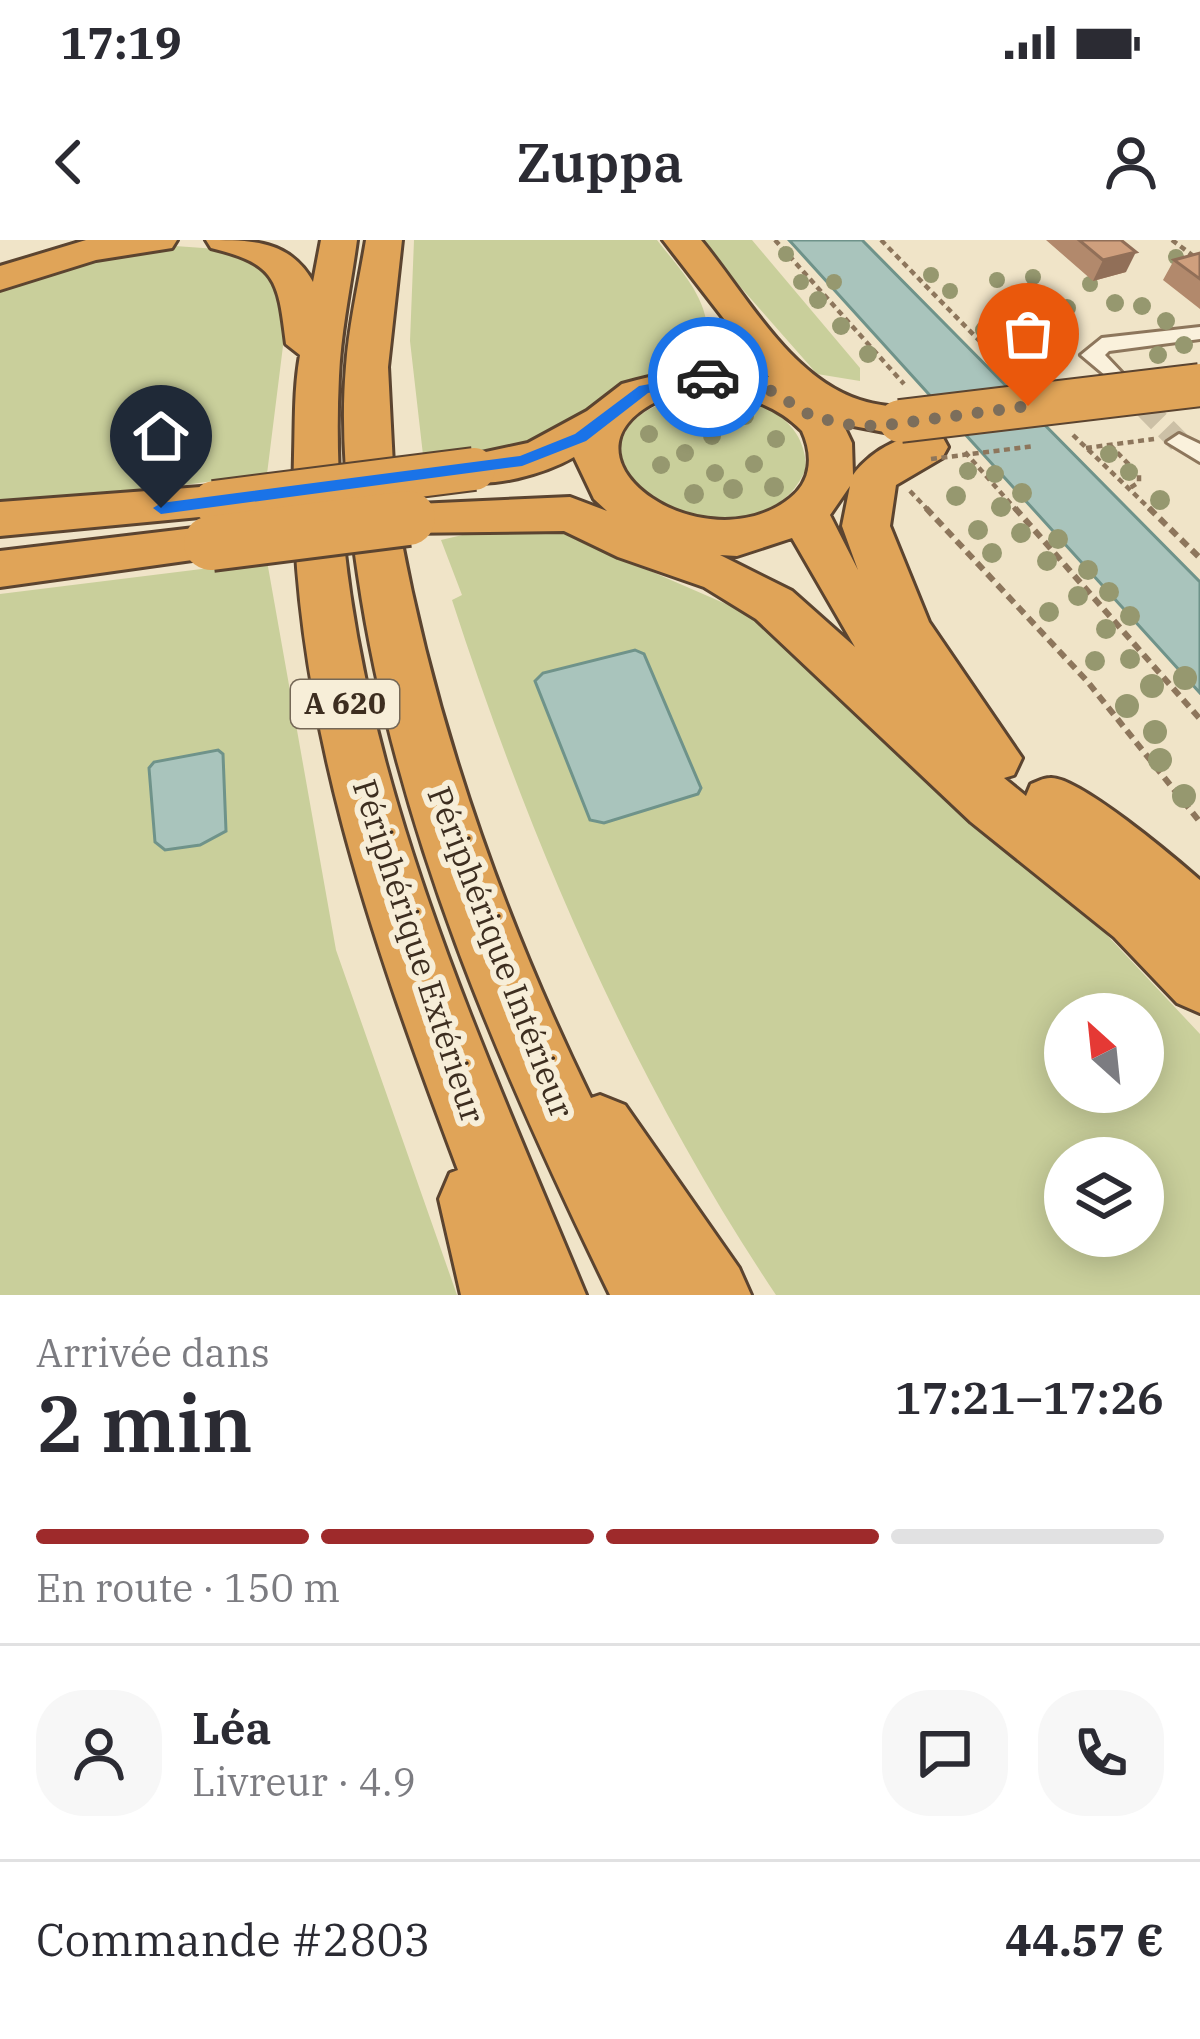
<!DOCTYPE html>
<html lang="fr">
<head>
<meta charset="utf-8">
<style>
	body { margin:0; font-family:"IBM Plex Serif",serif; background:#f7f7f7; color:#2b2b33; height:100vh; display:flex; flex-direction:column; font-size:45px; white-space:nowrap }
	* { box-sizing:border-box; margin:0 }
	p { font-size:39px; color:#7c7c81 }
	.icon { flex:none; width:66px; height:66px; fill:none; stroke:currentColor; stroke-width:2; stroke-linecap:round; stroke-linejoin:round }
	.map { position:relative; height:1055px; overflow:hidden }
	.details { display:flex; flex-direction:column; background:#fff; flex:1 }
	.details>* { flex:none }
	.needle { width:78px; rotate:333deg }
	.tools { position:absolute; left:1044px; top:753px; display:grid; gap:24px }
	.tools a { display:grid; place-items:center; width:120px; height:120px; border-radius:50%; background:#fff; box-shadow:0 6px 30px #0003; font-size:60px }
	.pin { position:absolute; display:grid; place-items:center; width:102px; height:102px; color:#fff; margin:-123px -51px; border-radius:50% 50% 50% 0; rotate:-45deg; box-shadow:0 0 12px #0007 }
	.pin .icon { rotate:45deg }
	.courier { position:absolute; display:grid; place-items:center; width:120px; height:120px; margin:-60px; border:9px solid #1a73e8; border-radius:50%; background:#fff; color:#222; box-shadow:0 3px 15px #0007 }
	.head em { font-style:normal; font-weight:600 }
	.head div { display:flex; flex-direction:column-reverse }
	.head { display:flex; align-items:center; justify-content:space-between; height:204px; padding:0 36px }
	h1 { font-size:78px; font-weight:600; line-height:90px }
	.bar { display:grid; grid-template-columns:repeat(4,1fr); gap:18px 12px; align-content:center; height:144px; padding:0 36px }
	.bar i { height:15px; border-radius:9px; background:#e1e1e2 }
	.bar .active { background:#9e2a2b }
	.bar p { grid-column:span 4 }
	.line { display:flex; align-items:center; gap:30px; padding:0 36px; border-top:3px solid #e1e1e2 }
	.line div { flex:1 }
	.round { display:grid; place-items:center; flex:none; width:126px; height:126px; border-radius:48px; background:#f7f7f7 }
	.status { display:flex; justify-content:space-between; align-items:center; height:84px; padding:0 60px; background:#fff; direction:ltr }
	.status svg { height:33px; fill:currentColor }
	header { display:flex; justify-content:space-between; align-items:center; height:156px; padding:0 36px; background:#fff; font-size:54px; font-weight:600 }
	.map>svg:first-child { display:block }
	.green { fill:#c9cf9b; fill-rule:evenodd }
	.water { fill:#a9c4bc; stroke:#6f938a; stroke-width:3 }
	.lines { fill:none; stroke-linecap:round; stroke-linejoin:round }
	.street-tunnel { stroke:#ccc0a6; stroke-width:22; stroke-dasharray:22 10; stroke-linecap:butt }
	.street-casing { stroke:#8d765c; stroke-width:6 }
	.highway-casing { stroke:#5b4430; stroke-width:6 }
	.path-far1 { stroke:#8d765c; stroke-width:4.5; stroke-dasharray:6 4.5; stroke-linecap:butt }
	.path { stroke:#8d765c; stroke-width:6; stroke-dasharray:9 6; stroke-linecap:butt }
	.street { fill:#faf1dc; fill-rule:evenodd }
	.highway { fill:#e0a458; fill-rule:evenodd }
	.highway-bridge-far1-casing { stroke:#5b4430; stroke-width:46; stroke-linecap:butt }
	.highway-bridge-casing { stroke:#5b4430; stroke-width:60; stroke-linecap:butt }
	.path-bridge { stroke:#8d765c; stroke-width:4.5; stroke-dasharray:6 4.5; stroke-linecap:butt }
	.highway-bridge-far1 { stroke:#e0a458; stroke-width:42 }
	.highway-bridge { stroke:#e0a458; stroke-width:54 }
	.tree { fill:#96986f }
	.wall { fill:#b2896c }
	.shaded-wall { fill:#916f58 }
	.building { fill:#cf9f7d; stroke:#916f58; stroke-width:3 }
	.route { fill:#1a73e8 }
	.done { stroke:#7c6e5b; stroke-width:12; stroke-dasharray:0 21.6 }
	.labels { text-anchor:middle; stroke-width:12; stroke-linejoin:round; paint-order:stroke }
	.shield { fill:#f7eed8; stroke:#756857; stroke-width:3 }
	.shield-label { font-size:30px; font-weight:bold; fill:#3d2e20 }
	.street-label { font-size:33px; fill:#3d2e20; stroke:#f7eed8 }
</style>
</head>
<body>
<div class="status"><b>17:19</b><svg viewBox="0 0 49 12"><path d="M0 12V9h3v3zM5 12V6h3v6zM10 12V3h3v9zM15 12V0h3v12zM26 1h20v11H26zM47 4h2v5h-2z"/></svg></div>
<header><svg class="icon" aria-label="back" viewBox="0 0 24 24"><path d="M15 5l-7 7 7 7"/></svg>Zuppa<svg class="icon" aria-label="person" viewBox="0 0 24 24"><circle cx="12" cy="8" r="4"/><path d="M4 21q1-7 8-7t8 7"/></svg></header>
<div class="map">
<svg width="1200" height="1055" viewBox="0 0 1200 1055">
	<rect width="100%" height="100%" fill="#f0e4c8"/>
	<!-- green -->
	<path class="green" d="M414 0H657C687 38 714 64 707 115L692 126 623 145 580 178 523 206 423 215 410 101Z
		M699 0H752L860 128V141L817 134Z
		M175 6 231 10 271 26 286 82 267 234 0 269V47C55 25 116 12 175 6Z
		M705 154C751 157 805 173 806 228 796 253 779 267 753 274 639 308 548 171 705 154Z
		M549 287 765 381 1075 661 1200 794V1055H776C633 841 531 604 452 360L462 355 441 300 484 290ZM635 410 644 414 700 548 699 554 535 441 543 433ZM1065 774H1143V852H1065ZM1065 918H1143V996H1065Z
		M267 321 336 710 457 1055H0V354Z"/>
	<!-- water -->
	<path class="water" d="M789 0H862L1200 342V453Z
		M635 410 644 414 701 548 698 554 604 583 590 580 535 441 543 433Z
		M218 510 223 514 226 591 200 605 165 610 155 602 149 528 154 522Z"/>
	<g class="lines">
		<!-- street-tunnel -->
		<path class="street-tunnel" d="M1121 143 1179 202"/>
		<!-- street casing -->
		<g class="street-casing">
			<path id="street" d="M1200 87V99L1109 111 1105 115 1123 134 1112 141 1081 115 1102 98Z
				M1179 194 1200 204V222L1167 202Z"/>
		</g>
		<!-- highway casing -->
		<g class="highway-casing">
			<path id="highway" d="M86 0H177L172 8 96 20 0 50V26Z
				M206 0C252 0 290 0 313 42L321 0H357C351 45 341 91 339 136 323 463 464 761 586 1055H461L439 959 450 933 458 930C372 701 287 462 294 215 295 182 294 148 300 115L286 104C278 40 277 24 211 8Z
				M366 0H402L388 127 395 265 570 257 607 271 594 259 574 217C544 234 492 249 458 240L451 229 458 218 528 203 587 171 622 144 637 140 703 124 769 137 663 0H701C745 53 790 138 860 160 877 166 897 166 915 171L922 181 915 191 900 195 843 184 852 203 853 235C872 209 911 188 942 196L948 207 942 218 896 245 890 286 929 382 1022 518 1014 535 1004 538 1026 556 1031 544C1037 542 1043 538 1050 538 1077 535 1176 619 1200 640V773L1177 763 1114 697 971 582 756 379 704 347 618 317 564 291 400 293C437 491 503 677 591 858L600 855 625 865 739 1028 751 1055H610C499 827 395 588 358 335 348 267 340 195 346 126 349 84 359 42 366 0ZM703 150C741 155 775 163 802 191 813 215 812 241 790 258 706 325 552 222 650 165 664 156 687 154 703 150ZM850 246 842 286 858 330 830 275ZM792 298 855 407 792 351 720 315 737 316Z
				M214 246 231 250 237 262 231 274 0 296V262Z
				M211 286 228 291 235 303 228 315 0 347V311Z"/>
		</g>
		<!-- path-far1 -->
		<path class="path-far1" d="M775 0 904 144
			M881 0 1009 131
			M1172 0 1200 21
			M1073 195 1152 271
			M1110 205 1139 235V242L1130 248
			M1086 208 1154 199
			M965 212 1017 271
			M910 251 929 271"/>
		<!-- path -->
		<path class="path" d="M926 268 1087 441 1200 582
			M1015 268 1200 479
			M1149 268 1200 318"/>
		<!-- street -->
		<use href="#street" class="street"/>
		<!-- highway -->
		<use href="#highway" class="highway"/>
		<!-- highway-bridge-far1 casing -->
		<g class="highway-bridge-far1-casing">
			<path id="highway-bridge-far1" d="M900 181 1200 145
				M214 262 474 229"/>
		</g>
		<!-- highway-bridge casing -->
		<g class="highway-bridge-casing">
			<path id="highway-bridge" d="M211 303 408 278"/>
		</g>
		<!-- path-bridge -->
		<path class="path-bridge" d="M931 219 1035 206"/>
		<!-- highway-bridge-far1 -->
		<use href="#highway-bridge-far1" class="highway-bridge-far1"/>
		<!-- highway-bridge -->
		<use href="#highway-bridge" class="highway-bridge"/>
	</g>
	<!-- trees -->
	<g class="tree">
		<circle cx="786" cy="14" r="8"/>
		<circle cx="1176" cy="17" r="8"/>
		<circle cx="931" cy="35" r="8"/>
		<circle cx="1033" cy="37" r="8"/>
		<circle cx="997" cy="40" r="8"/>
		<circle cx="801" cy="42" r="8"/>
		<circle cx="834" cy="42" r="8"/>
		<circle cx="1090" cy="44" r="8"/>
		<circle cx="950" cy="51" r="8"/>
		<circle cx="818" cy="60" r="9"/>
		<circle cx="1115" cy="63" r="9"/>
		<circle cx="1142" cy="66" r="9"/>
		<circle cx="1067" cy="68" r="9"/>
		<circle cx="1166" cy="81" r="9"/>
		<circle cx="841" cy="86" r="9"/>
		<circle cx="984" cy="90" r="9"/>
		<circle cx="1056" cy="97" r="9"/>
		<circle cx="1184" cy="105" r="9"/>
		<circle cx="1005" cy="113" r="9"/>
		<circle cx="868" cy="114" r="9"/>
		<circle cx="1158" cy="115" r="9"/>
		<circle cx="1030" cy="140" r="9"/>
		<circle cx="701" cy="172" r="9"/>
		<circle cx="675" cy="175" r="9"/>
		<circle cx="745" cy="176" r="9"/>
		<circle cx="649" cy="194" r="9"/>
		<circle cx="712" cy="196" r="9"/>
		<circle cx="776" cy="199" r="9"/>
		<circle cx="685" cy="213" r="9"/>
		<circle cx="1109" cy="214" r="9"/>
		<circle cx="754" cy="224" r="9"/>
		<circle cx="661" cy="225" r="9"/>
		<circle cx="968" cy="231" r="9"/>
		<circle cx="1129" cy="232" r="9"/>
		<circle cx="715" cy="233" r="9"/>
		<circle cx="995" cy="234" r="9"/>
		<circle cx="774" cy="247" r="10"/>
		<circle cx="733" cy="249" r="10"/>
		<circle cx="1022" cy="253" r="10"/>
		<circle cx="694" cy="254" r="10"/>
		<circle cx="956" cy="256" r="10"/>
		<circle cx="1160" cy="260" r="10"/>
		<circle cx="1001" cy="267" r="10"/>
		<circle cx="978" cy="290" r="10"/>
		<circle cx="1021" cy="293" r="10"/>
		<circle cx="1058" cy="299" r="10"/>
		<circle cx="992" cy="313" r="10"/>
		<circle cx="1047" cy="321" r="10"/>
		<circle cx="1088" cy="330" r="10"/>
		<circle cx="1109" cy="352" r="10"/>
		<circle cx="1078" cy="356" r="10"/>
		<circle cx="1049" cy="372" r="10"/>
		<circle cx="1130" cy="376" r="10"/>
		<circle cx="1106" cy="389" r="10"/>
		<circle cx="1130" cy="419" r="10"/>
		<circle cx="1095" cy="421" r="10"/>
		<circle cx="1185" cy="438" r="12"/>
		<circle cx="1152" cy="446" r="12"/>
		<circle cx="1127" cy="466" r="12"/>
		<circle cx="1155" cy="492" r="12"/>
		<circle cx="1160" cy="520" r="12"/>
		<circle cx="1184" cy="556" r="12"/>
	</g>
	<!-- wall -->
	<path class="wall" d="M1046 0H1121L1126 32 1093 41Z
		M1200 13V69L1163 40 1174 20Z"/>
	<!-- shaded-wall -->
	<path class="shaded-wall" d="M1136 12 1126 32 1093 41 1103 20Z"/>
	<!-- building -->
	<path class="building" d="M1079 0H1121L1136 12 1103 20Z
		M1200 13V39L1174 20Z"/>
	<!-- route -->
	<path class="route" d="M708 133 713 141 648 153 586 201 522 226 161 274 153 268 161 263 520 216 575 194 639 146Z"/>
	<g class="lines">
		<!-- done -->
		<path class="done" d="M708 137 765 147 813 177 851 185 879 186 1028 166"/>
	</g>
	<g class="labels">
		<!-- shield labels -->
		<rect class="shield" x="291" y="440" width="108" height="48" rx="9"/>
		<g class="shield-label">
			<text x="345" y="474">A 620</text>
		</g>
		<!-- street labels -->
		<g class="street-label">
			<text transform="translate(419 711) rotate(72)" y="12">Périphérique Extérieur</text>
			<text transform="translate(501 712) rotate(69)" y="12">Périphérique Intérieur</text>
		</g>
	</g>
</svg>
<div class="tools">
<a><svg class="needle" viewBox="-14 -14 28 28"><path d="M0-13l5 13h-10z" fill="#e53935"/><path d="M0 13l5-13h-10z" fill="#7c7c81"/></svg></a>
<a><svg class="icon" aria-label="layers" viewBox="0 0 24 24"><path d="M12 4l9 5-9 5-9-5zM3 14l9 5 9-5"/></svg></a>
</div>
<div class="pin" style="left:1028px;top:166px;background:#ea580c"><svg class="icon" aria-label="bag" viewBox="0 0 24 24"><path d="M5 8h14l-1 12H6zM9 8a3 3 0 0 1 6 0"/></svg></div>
<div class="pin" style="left:161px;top:268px;background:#1f2937"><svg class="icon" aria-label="home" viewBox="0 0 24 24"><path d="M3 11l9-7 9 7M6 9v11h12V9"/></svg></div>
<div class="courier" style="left:708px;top:137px"><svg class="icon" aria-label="car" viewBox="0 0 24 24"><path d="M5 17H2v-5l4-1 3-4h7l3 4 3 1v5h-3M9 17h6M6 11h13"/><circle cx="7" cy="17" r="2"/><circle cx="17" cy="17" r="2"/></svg></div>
</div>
<section class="details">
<div class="head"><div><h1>2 min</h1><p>Arrivée dans</p></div><em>17:21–17:26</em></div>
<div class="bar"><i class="active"></i><i class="active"></i><i class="active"></i><i></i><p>En route · 150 m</p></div>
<div class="line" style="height:216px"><a class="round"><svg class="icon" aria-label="person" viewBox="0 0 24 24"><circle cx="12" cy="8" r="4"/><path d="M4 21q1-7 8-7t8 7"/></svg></a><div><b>Léa</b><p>Livreur · 4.9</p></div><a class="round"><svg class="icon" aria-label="chat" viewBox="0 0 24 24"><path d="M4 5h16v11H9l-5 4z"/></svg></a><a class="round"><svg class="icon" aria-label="phone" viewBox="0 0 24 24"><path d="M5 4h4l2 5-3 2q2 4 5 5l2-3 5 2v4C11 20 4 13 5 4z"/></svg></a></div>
<div class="line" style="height:156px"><div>Commande #2803</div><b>44.57 €</b></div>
</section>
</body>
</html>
